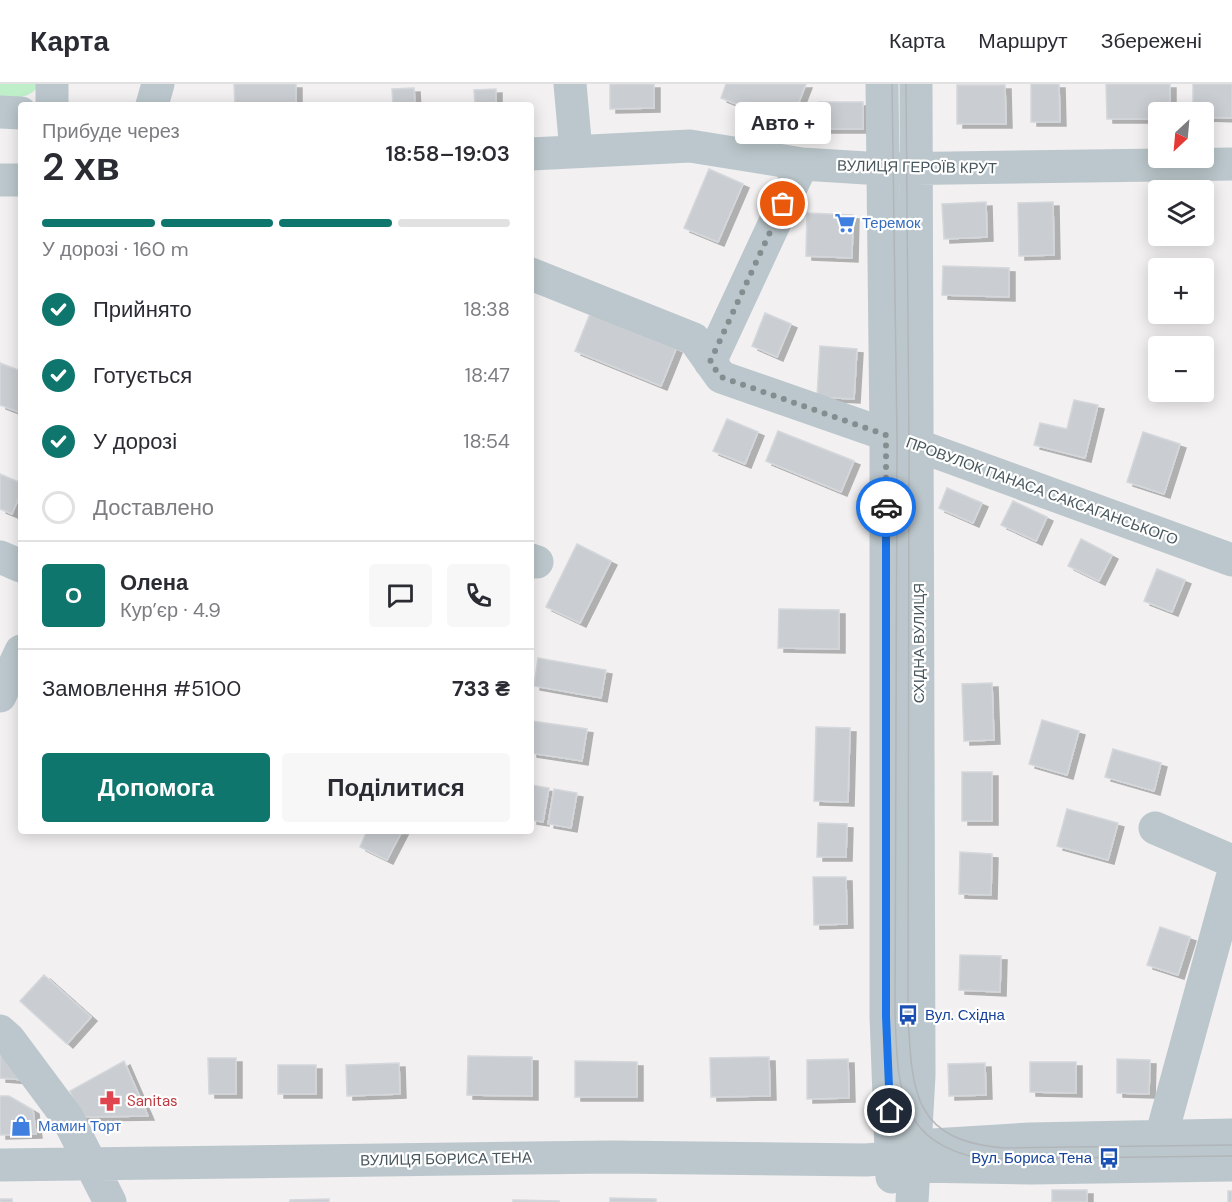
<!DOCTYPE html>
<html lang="uk">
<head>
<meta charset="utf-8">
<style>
	body { margin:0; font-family:"DM Sans",sans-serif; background:#f7f7f7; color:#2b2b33; height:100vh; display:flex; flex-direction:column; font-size:22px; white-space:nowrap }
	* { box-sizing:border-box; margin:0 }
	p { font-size:20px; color:#7c7c81 }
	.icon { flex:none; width:33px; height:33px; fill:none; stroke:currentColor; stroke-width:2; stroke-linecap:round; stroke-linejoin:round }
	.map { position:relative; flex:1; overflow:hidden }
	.drawer { position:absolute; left:18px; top:18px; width:516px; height:732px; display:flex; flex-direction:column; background:#fff; border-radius:6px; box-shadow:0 3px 15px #0003 }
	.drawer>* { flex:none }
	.needle { width:39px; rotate:206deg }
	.controls { position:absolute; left:1148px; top:18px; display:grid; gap:12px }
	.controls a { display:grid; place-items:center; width:66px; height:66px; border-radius:6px; background:#fff; box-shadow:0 3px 15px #0003; font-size:30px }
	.pin { position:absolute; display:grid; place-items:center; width:51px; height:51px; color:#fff; margin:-26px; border:3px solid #fff; border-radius:50%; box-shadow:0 2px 6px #0007 }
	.courier { position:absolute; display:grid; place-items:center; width:60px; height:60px; margin:-30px; border:4px solid #1a73e8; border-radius:50%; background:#fff; color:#222; box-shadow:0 2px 8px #0007 }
	.bubble { position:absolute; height:42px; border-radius:6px; background:#fff; box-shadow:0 3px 15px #0003; font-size:20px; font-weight:600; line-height:42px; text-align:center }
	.head em { font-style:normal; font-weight:600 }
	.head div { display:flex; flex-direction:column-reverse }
	.head { display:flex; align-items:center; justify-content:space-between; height:102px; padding:0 24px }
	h1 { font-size:39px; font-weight:600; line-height:45px }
	.bar { display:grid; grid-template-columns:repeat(4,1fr); gap:9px 6px; align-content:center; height:72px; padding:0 24px }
	.bar i { height:8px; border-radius:4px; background:#e1e1e2 }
	.bar .on { background:#0f766e }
	.bar p { grid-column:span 4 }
	.line { display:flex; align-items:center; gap:15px; padding:0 24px; border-top:2px solid #e1e1e2 }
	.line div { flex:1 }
	.round { display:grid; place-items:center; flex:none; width:63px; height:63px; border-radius:6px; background:#f7f7f7 }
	ol { padding:0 24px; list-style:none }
	li { display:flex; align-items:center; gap:18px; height:66px }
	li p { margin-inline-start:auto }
	li .icon { padding:6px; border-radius:50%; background:#0f766e; color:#fff; stroke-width:4 }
	li:last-child { color:#7c7c81 }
	li i { width:33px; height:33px; border:3px solid #e1e1e2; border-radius:50% }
	.button { display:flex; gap:12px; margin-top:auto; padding:12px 24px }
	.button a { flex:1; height:69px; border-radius:6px; background:#0f766e; color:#fff; font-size:24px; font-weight:600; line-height:69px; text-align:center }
	.button a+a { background:#f7f7f7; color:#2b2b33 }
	header { display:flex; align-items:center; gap:36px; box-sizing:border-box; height:84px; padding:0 30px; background:#fff; border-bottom:2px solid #e1e1e2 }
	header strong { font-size:28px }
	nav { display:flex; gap:33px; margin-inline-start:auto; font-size:21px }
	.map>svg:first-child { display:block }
	.green { fill:#bfefc8 }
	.building { fill:#caced2; stroke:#d4d7db; stroke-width:1.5; filter:url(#shadow) }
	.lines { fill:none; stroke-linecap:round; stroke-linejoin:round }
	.minor { stroke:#bbc7cc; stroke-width:33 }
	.tram { stroke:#b2b6ba; stroke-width:1.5 }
	.done { stroke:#848d90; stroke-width:6; stroke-dasharray:0 10.8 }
	.route { stroke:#1a73e8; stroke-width:8 }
	.labels { text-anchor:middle; stroke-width:4.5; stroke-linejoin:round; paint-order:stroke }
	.street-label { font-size:15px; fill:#48575d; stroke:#fff }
	.shop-label { font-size:15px; fill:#366cbe; stroke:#fff; text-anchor:start }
	.transit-label { font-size:15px; fill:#164399; stroke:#fff; text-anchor:start }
	.health-label { font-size:15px; fill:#be3a42; stroke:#fff; text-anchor:start }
</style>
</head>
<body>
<header>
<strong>Карта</strong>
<nav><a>Карта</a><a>Маршрут</a><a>Збережені</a></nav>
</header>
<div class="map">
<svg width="1232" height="1118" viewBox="0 0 1232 1118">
	<defs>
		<filter id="shadow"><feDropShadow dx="6" dy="4" stdDeviation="0" flood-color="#0004"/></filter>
	</defs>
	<rect width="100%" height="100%" fill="#f2f0f0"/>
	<!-- green -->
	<path class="green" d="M0 0H39C31 16 16 13 0 13Z"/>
	<!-- building -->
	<path class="building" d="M234 0H296V21H235Z
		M610 0H654V24L610 25Z
		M726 0H806L790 41 721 14Z
		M1031 0H1059L1060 38H1031Z
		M1106 0H1170V28H1158V35H1107Z
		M1193 0H1232V34L1203 33V28H1193Z
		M957 1H1005L1006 40H957Z
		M414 4 415 21H393L392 5Z
		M496 5V21H475L474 6Z
		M819 18H863V45H819Z
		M709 85 743 100 718 158 684 144Z
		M986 118 987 153 944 155 942 120Z
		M1053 118 1054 171 1019 172 1018 119Z
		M807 129 853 131 852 174 806 172Z
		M943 182 1009 184V213L942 211Z
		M765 229 791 240 777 273 752 262Z
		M590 230 676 265 661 302 575 267Z
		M820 262 857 265 854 315 817 313Z
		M0 279 21 287V329L0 321Z
		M1074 316 1098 321 1085 374 1034 361 1040 339 1067 345Z
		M727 335 758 348 745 380 713 367Z
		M778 347 854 377 841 408 766 377Z
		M1143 348 1180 360 1164 410 1127 398Z
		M0 390 21 399V408L12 430 0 425Z
		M947 404 982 419 973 439 939 424Z
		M1013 417 1047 433 1036 457 1001 441Z
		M1081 455 1112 471 1099 497 1068 482Z
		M577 460 611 477 580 539 546 523Z
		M1157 485 1185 496 1172 528 1144 517Z
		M779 525 839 526V565L778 564Z
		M538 574 606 586 601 614 534 602Z
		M992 599 994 656 964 657 962 600Z
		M1042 636 1079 647 1067 691 1029 680Z
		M532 637 587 645 582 677 531 669Z
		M816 643 850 644 848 718 814 717Z
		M1113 665 1161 679 1154 707 1105 693Z
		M962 688H992V737H962Z
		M531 701 549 704 543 738 531 736Z
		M554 705 577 709 571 744 548 740Z
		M1067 725 1118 739 1108 776 1057 762Z
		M818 739 847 740 846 773H817Z
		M367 747H402L387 776 360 763Z
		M960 768 992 770 991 811 959 810Z
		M813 793H846L847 840 814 841Z
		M1160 843 1190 853 1178 891 1147 881Z
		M960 871 1001 872 1000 908 959 906Z
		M44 891 91 933 67 960 20 917Z
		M0 958 24 996 0 994Z
		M468 972 532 973V1012L467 1011Z
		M769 973 770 1012 711 1013 710 974Z
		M208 974H236V1010H209Z
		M848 975 849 1014 807 1015V976Z
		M1117 975 1150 976 1149 1010 1117 1009Z
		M124 977 148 1032 81 1033 70 1007Z
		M575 977 637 978V1013H575Z
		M1030 978H1076V1009L1030 1008Z
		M399 979 400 1010 347 1012 346 981Z
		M985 979 986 1011 949 1012 948 980Z
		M278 981H316V1010H278Z
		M0 1012H9L33 1026 36 1050 0 1051Z
		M1052 1106H1087V1118H1052Z
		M1228 1107H1232V1118H1228Z
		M610 1114 656 1115V1118H610Z
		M0 1115H12V1118H0Z
		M329 1115V1118H290V1116Z
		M513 1116 559 1117V1118H513Z"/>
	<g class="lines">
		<!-- minor -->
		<path class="minor" d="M570 0 576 67
			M882 0 886 351V932L892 1093
			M52 21V0
			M152 21 158 0
			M0 28 21 29
			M531 70 690 62 802 80 882 85 1232 80
			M0 96H21
			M531 190 694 255 721 293 919 362 1232 476
			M710 278 802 80
			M0 473 21 482
			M531 476 537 478
			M0 612 21 567
			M1155 744 1232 777
			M0 947 9 955 67 1033 110 1118
			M1161 1053 1232 794
			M0 1081 612 1073 866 1076 891 1074 916 1062 1030 1055 1232 1051
			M910 1081 915 1082 1031 1084 1232 1081
			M912 1118 919 991 916 0"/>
		<!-- tram -->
		<path class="tram" d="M892 0 897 355 895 931C898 1003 897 1058 982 1075L1232 1072
			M906 0 909 359 908 931C912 1009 913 1057 1005 1064L1232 1061"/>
	</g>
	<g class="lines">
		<!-- done -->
		<path class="done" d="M783 120 710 278 721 293 886 351V423"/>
		<!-- route -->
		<path class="route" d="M886 423V932L890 1027"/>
	</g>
	<!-- icons -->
	<defs>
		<g id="supermarket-bare" transform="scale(1.62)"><path d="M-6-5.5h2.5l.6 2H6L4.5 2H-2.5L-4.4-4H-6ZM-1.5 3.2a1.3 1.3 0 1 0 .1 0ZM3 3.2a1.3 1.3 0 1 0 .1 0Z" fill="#3f7fe0" stroke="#fff" stroke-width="2.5" paint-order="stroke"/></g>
		<g id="bus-bare" transform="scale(1.62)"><path d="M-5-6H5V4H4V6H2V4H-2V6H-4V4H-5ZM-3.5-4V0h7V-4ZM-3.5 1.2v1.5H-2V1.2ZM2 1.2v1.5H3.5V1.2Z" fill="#1a4fb4" stroke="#fff" stroke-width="2.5" paint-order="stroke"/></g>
		<g id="pharmacy-bare" transform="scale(1.62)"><path d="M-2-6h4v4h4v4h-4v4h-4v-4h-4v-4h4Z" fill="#e0444e" stroke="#fff" stroke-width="2.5" paint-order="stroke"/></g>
		<g id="shop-bare" transform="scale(1.62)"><path d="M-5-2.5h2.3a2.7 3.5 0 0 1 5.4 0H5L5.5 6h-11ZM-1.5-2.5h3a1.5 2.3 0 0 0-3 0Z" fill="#3f7fe0" stroke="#fff" stroke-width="2.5" paint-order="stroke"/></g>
	</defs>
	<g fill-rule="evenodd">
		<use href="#supermarket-bare" x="845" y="139"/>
		<use href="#bus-bare" x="908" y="931"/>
		<use href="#pharmacy-bare" x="110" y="1017"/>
		<use href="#shop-bare" x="21" y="1042"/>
		<use href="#bus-bare" x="1109" y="1074"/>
	</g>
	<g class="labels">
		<!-- street labels -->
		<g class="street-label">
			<text transform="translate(917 83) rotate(1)" y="5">ВУЛИЦЯ ГЕРОЇВ КРУТ</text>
			<text transform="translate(1042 407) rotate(20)" y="5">ПРОВУЛОК ПАНАСА САКСАГАНСЬКОГО</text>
			<text transform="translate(919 559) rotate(-90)" y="5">СХІДНА ВУЛИЦЯ</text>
			<text transform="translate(446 1075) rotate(-1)" y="5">ВУЛИЦЯ БОРИСА ТЕНА</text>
		</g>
		<!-- shop labels -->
		<g class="shop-label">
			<text x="862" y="144">Теремок</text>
			<text x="38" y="1047">Мамин Торт</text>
		</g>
		<!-- transit labels -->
		<g class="transit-label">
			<text x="925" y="936">Вул. Східна</text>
			<text x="1092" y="1079" text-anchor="end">Вул. Бориса Тена</text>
		</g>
		<!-- health labels -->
		<g class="health-label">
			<text x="127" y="1022">Sanitas</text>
		</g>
	</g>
</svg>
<div class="controls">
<a><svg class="needle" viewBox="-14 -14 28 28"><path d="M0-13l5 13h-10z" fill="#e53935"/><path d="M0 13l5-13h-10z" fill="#7c7c81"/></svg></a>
<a><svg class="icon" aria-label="layers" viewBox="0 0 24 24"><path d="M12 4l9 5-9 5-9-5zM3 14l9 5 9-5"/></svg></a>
<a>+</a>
<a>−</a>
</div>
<div class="pin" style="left:783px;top:120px;background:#ea580c"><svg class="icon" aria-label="bag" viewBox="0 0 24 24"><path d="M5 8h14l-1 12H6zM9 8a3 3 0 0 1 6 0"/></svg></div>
<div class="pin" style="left:890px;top:1027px;background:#1f2937"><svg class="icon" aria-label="home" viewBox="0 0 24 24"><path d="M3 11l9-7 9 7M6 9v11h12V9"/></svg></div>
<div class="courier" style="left:886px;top:423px"><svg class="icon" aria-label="car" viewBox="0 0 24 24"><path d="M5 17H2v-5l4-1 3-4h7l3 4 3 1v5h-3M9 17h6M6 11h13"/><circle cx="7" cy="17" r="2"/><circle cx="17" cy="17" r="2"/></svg></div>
<div class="bubble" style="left:735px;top:18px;width:96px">Авто +</div>
<section class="drawer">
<div class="head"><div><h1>2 хв</h1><p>Прибуде через</p></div><em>18:58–19:03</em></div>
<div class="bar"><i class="on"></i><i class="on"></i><i class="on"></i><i></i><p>У дорозі · 160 m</p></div>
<ol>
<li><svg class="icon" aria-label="check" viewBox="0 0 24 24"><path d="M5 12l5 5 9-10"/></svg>Прийнято<p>18:38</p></li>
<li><svg class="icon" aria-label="check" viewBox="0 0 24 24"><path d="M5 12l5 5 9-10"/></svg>Готується<p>18:47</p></li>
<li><svg class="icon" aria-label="check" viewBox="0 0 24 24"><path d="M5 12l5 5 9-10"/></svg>У дорозі<p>18:54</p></li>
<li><i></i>Доставлено</li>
</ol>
<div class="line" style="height:108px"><b class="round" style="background:#0f766e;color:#fff">О</b><div><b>Олена</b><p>Кур’єр · 4.9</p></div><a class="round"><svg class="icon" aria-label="chat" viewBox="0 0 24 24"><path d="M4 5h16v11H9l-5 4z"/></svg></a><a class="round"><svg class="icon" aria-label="phone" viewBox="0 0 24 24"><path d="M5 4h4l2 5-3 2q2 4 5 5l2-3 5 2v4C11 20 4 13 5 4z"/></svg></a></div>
<div class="line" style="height:78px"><div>Замовлення #5100</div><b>733 ₴</b></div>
<div class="button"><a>Допомога</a><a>Поділитися</a></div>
</section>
</div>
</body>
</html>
